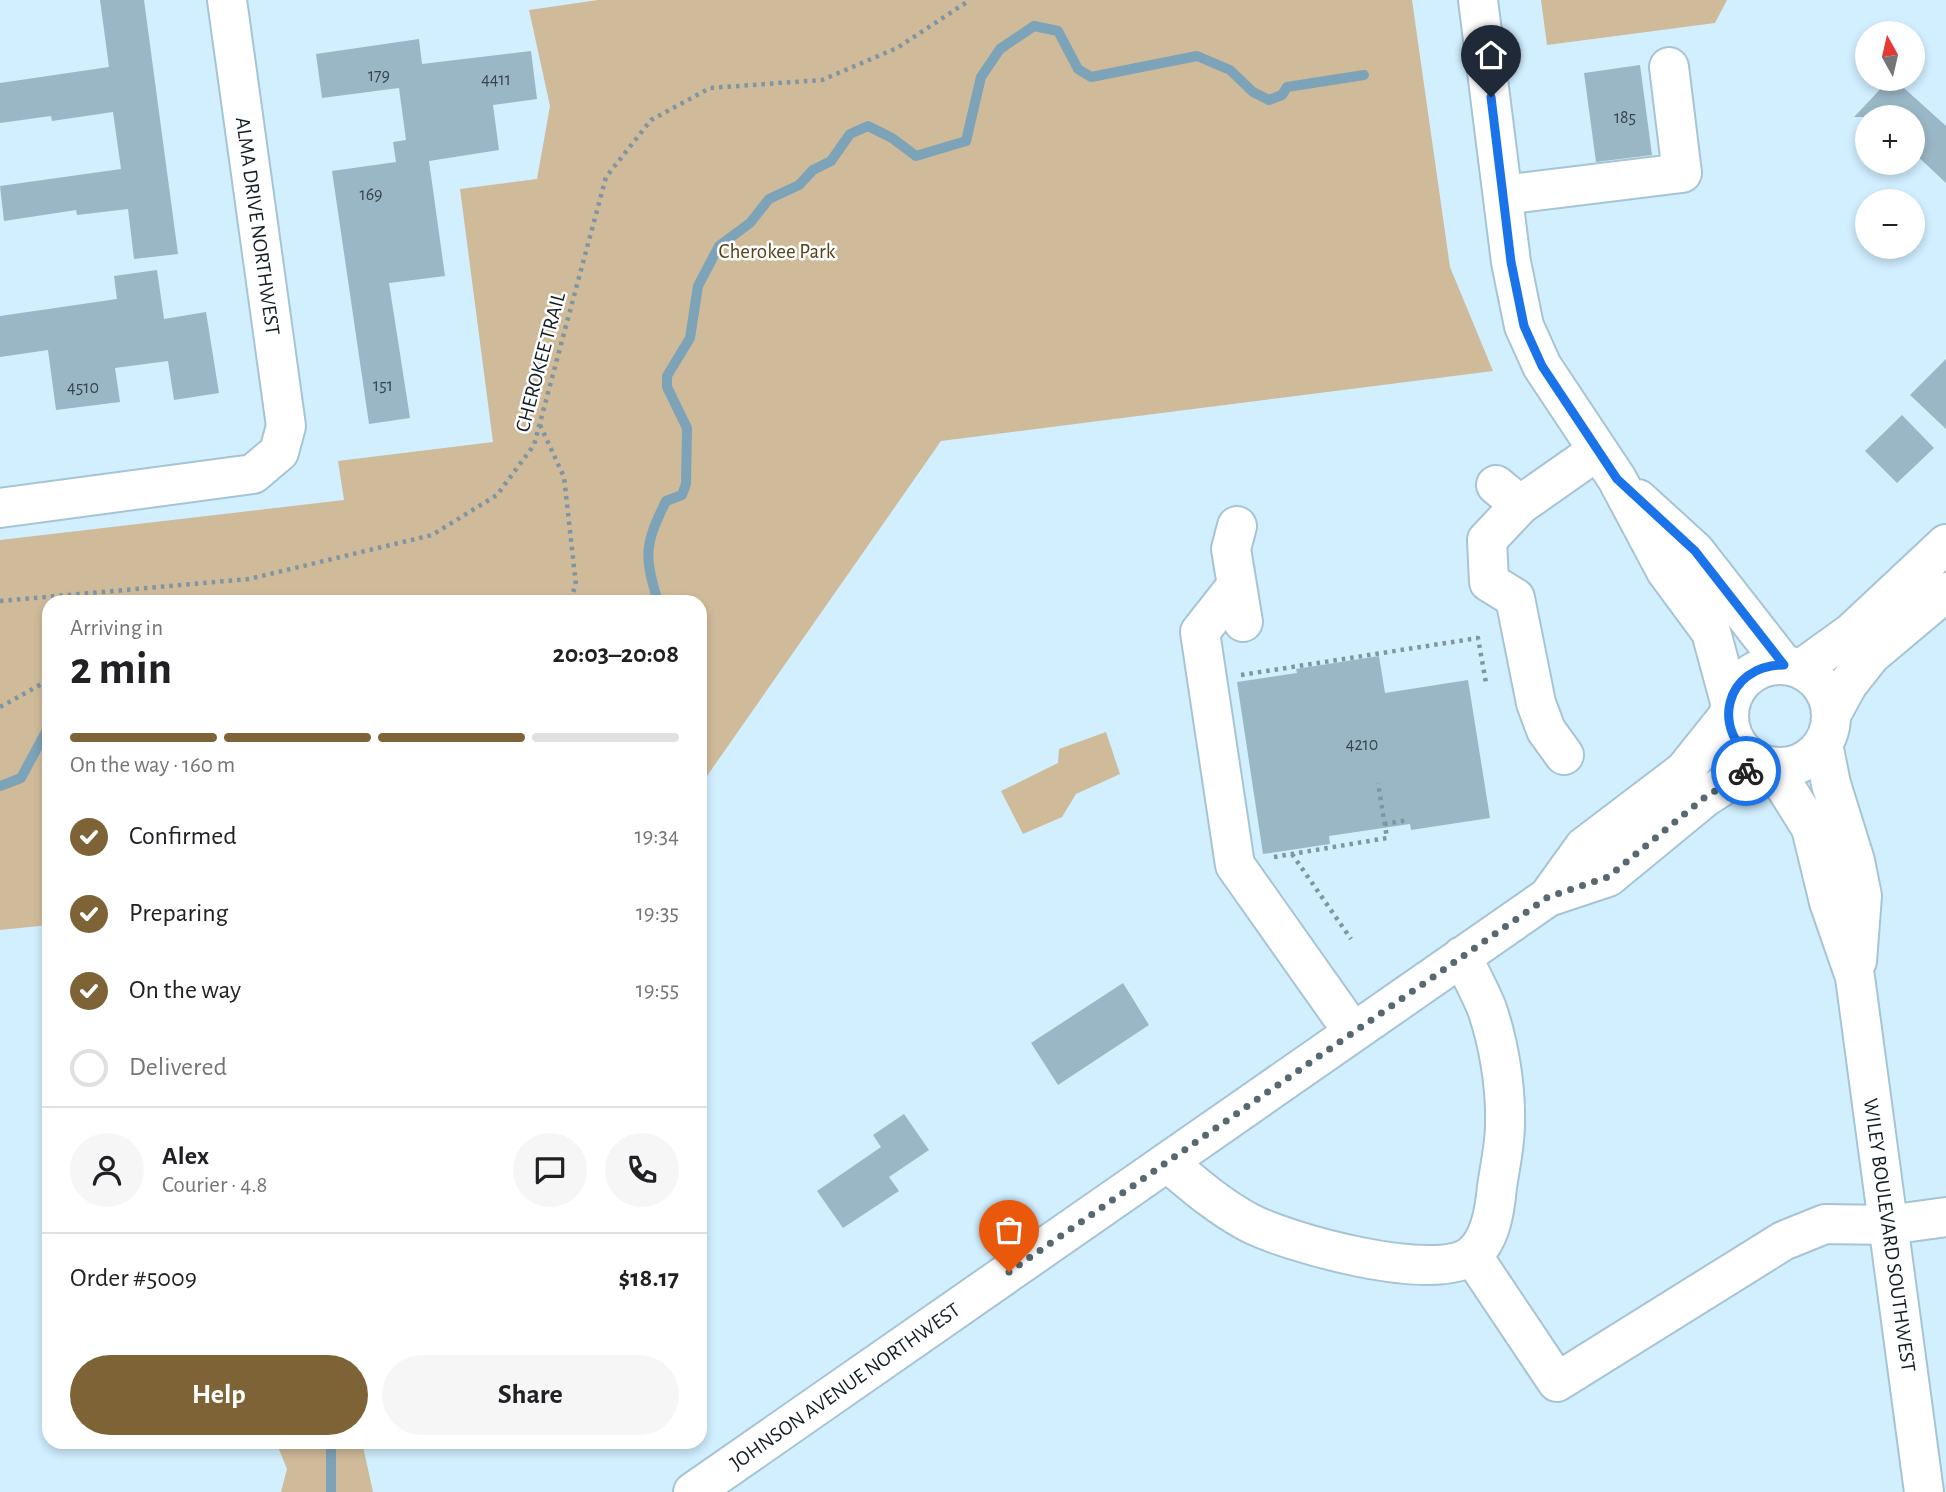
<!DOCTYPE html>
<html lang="en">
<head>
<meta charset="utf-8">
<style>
	body { margin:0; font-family:"Alegreya Sans",sans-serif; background:#f6f6f6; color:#202124; height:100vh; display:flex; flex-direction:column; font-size:26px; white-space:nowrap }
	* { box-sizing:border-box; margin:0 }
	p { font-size:23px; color:#757577 }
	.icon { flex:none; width:38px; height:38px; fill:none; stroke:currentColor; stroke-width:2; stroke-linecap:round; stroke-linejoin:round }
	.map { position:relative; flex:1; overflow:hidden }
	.details { position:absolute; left:42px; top:595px; width:665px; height:854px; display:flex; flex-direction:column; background:#fff; border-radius:21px; box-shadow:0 4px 10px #0003 }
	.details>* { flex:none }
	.needle { width:46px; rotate:352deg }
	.controls { position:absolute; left:1855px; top:21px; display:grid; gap:14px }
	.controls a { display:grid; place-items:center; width:70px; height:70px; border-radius:50%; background:#fff; box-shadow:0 4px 10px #0003; font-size:35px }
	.pin { position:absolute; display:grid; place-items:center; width:60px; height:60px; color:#fff; margin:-72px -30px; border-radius:50% 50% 50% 0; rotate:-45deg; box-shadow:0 0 7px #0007 }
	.pin .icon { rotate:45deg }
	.courier { position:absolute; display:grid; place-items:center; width:70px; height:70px; margin:-35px; border:5px solid #1a73e8; border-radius:50%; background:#fff; color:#222; box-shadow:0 2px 9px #0007 }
	.head em { font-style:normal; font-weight:700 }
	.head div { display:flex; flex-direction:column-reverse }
	.head { display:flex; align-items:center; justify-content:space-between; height:119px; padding:0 28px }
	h1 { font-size:46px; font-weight:700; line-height:52px }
	.bar { display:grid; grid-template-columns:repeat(4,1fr); gap:10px 7px; align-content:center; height:84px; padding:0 28px }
	.bar i { height:9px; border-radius:5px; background:#e0e0e0 }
	.bar .on { background:#7d6335 }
	.bar p { grid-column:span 4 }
	.line { display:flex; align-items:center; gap:18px; padding:0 28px; border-top:2px solid #e0e0e0 }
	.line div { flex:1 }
	.round { display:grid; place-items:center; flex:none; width:74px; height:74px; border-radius:37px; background:#f6f6f6 }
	ol { padding:0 28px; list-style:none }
	li { display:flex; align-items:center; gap:21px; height:77px }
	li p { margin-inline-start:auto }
	li .icon { padding:7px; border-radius:50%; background:#7d6335; color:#fff; stroke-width:4 }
	li:last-child { color:#757577 }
	li i { width:38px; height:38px; border:4px solid #e0e0e0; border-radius:50% }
	.button { display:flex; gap:14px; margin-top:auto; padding:14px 28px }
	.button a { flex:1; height:80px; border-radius:42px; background:#7d6335; color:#fff; font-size:28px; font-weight:700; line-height:80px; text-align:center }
	.button a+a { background:#f6f6f6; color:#202124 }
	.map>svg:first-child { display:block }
	.green { fill:#cfbb99 }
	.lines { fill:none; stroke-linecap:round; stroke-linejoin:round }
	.stream { stroke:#7ca3b8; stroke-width:10 }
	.building { fill:#9ab7c6 }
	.minor-casing { stroke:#a7c4d4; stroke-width:42 }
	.path { stroke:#7f95a1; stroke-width:4.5; stroke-dasharray:3.5 5; stroke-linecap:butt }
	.minor { stroke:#fff; stroke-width:38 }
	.done { stroke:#566871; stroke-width:7; stroke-dasharray:0 12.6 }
	.route { stroke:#1a73e8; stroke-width:9 }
	.labels { text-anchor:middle; stroke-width:5; stroke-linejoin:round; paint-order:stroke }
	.number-label { font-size:18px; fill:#36454d }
	.street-label { font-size:21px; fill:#141f25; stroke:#fff }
	.park-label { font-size:21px; fill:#574115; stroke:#fff }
</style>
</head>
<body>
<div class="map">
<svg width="1946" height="1492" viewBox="0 0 1946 1492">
	<rect width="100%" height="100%" fill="#d1efff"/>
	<!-- green -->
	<path class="green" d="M598 0H1412L1450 267 1493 371 941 441 700 786V602H49V925L0 930V540L344 500 338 461 493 442 460 189 537 179 550 106 529 10Z
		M1541 0H1727L1715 23 1547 45Z
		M1106 732 1120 774 1076 794 1062 817 1023 834 1001 791 1058 763 1059 749Z
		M276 1442H362L373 1492H281L287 1469Z"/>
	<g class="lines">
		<!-- stream -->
		<path class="stream" d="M658 602C644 555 644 546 666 501L682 495 686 484 687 428 667 387V376L690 338 698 286 719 246 750 223 769 199 799 185 813 170 831 161 850 134 868 126 892 138 916 156 966 141 981 77 1000 49 1034 26 1058 31 1078 69 1091 77 1197 56 1230 70 1253 92 1269 100 1282 95 1287 87 1364 75
			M0 786 21 778 49 726
			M331 1442V1492"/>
	</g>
	<!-- building -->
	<path class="building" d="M100 0H144L178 254 134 259 128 209 77 215 76 210 4 221 0 186 121 169 113 112 52 121 51 116 0 123V83L109 67Z
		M419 39 422 64 531 51 537 99 493 105 499 150 429 161 445 276 389 283 410 418 369 424 332 171 396 162 393 142 406 140 399 88 322 98 316 54Z
		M1640 65 1652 155 1596 162 1584 73Z
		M1890 79H1894L1946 126V183L1913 152V117H1854Z
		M157 270 164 319 206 312 219 393 174 400 168 361 115 368 120 402 56 410 48 350 0 357V316L117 299 114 276Z
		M1946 359V429L1910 395Z
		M1902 415 1934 448 1897 483 1865 451Z
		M1379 656 1385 693 1468 680 1490 818 1411 830 1410 824 1329 836 1330 844 1263 854 1237 682 1297 673 1296 669Z
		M1123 983 1149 1025 1058 1085 1031 1043Z
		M904 1114 929 1150 889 1177 899 1191 843 1228 817 1191 881 1147 873 1135Z"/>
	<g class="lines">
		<!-- minor casing -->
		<g class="minor-casing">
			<path id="minor" d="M1478 0 1511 262 1524 326 1542 366 1617 479 1666 571 1711 632 1730 702
				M1503 195 1682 173 1669 67
				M1496 485 1520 505 1597 451
				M1638 499 1695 551 1784 665
				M1520 505 1487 540 1489 582 1515 598 1536 703 1546 730 1564 755
				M0 508 253 474 279 452 286 426 227 0
				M1237 526 1231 549 1243 622
				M1237 585 1200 632 1235 865 1353 1032
				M1729 716a51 51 0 1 1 102 0a51 51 0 1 1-102 0Z
				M1801 669 1851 633 1946 544
				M1831 715 1848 684 1871 655 1946 592
				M1823 744 1831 784 1855 861 1862 896 1857 961
				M1773 767 1811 828 1829 902 1855 977 1924 1492
				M1548 897 1584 847 1684 771 1728 716
				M1167 1162C1192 1183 1218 1206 1248 1222 1287 1243 1436 1284 1472 1255 1491 1240 1495 1209 1497 1187 1500 1166 1505 1145 1505 1124 1506 1087 1499 1044 1487 1009 1480 991 1470 974 1462 956
				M1472 1255 1557 1382 1783 1241 1825 1224 1888 1225 1946 1217
				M693 1492 1548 897 1608 877 1704 798 1758 763"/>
		</g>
		<!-- path -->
		<path class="path" d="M540 425 564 477 576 585 569 602
			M0 601 249 579 432 535 497 495 534 445 606 177 651 120 710 88 822 80 897 48 970 0
			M1241 675 1478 638 1486 683
			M0 707 49 680
			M1384 824 1409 820
			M1292 854 1351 939
			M1274 857 1387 838 1378 783"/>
		<!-- minor -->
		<use href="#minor" class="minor"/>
	</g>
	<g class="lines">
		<!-- done -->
		<path class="done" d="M1009 1272 1548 897 1608 877 1704 798 1746 771"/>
		<!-- route -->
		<path class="route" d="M1491 97 1511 262 1524 326 1542 366 1617 479 1695 551 1784 665C1724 665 1709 732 1758 763L1746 771"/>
	</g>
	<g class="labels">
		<!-- number labels -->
		<g class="number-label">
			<text x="379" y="81">179</text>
			<text x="496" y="85">4411</text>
			<text x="1625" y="123">185</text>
			<text x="371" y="200">169</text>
			<text x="383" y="391">151</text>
			<text x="83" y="393">4510</text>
			<text x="1362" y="750">4210</text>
		</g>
		<!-- street labels -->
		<g class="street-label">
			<text transform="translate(258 226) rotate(82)" y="7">ALMA DRIVE NORTHWEST</text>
			<text transform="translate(540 362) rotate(-75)" y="7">CHEROKEE TRAIL</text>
			<text transform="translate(1890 1235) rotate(82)" y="7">WILEY BOULEVARD SOUTHWEST</text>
			<text transform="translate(845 1386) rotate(-35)" y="7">JOHNSON AVENUE NORTHWEST</text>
		</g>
		<!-- park labels -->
		<g class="park-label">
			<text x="777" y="258">Cherokee Park</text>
		</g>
	</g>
</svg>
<div class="controls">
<a><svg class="needle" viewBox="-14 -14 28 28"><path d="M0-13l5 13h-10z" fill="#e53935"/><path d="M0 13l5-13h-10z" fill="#757577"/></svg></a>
<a>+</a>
<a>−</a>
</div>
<div class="pin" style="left:1009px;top:1272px;background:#ea580c"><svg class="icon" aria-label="bag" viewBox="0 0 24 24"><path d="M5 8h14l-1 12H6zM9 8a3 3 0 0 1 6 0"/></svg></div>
<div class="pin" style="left:1491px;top:97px;background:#1f2937"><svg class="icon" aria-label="home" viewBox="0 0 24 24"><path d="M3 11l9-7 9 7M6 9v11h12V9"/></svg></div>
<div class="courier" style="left:1746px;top:771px"><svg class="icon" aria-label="bike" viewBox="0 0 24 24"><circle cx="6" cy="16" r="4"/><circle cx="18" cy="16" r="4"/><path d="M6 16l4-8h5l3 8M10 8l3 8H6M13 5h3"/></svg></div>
<section class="details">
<div class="head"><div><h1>2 min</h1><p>Arriving in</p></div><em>20:03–20:08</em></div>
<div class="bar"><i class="on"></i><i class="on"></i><i class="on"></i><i></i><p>On the way · 160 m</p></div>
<ol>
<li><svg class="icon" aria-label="check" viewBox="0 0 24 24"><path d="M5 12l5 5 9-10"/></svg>Confirmed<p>19:34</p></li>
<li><svg class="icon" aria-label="check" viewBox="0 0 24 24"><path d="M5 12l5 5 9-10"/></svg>Preparing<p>19:35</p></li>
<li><svg class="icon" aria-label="check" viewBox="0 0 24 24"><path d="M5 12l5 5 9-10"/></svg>On the way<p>19:55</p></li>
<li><i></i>Delivered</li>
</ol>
<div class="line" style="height:126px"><a class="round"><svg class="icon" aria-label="person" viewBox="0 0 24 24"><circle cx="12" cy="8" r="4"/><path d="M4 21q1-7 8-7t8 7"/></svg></a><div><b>Alex</b><p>Courier · 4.8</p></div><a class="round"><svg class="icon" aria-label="chat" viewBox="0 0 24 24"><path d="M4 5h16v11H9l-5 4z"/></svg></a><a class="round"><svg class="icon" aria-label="phone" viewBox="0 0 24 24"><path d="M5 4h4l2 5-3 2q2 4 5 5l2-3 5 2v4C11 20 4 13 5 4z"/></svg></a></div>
<div class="line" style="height:91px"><div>Order #5009</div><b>$18.17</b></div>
<div class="button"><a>Help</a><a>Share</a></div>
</section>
</div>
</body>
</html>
